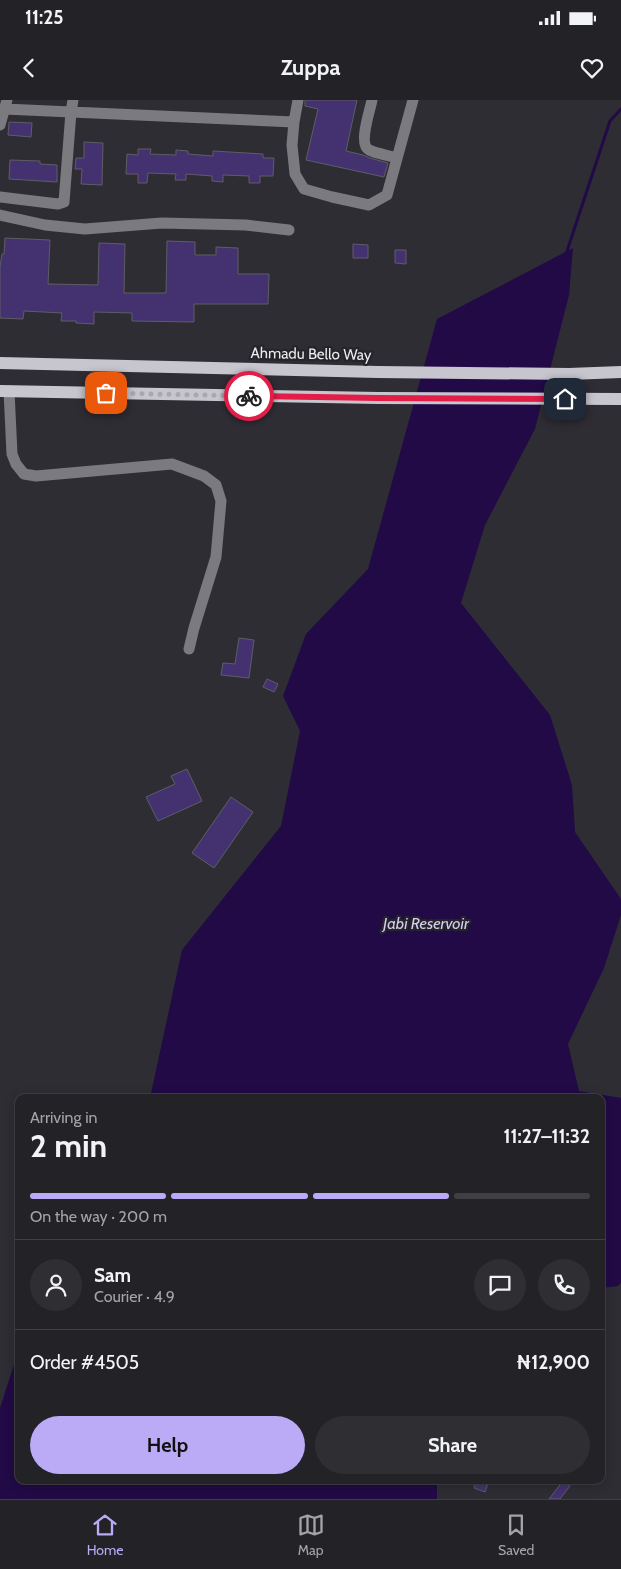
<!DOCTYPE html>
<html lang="en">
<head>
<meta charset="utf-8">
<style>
	body { margin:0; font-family:Cabin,sans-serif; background:#2f2f33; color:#f1f3f6; height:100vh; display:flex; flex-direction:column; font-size:19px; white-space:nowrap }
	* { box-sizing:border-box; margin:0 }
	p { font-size:16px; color:#a3a4a7 }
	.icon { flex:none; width:28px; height:28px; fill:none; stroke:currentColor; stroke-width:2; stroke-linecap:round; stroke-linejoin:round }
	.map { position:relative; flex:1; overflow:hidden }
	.panel { position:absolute; left:15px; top:994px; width:590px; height:390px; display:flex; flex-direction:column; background:#232227; border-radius:10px; box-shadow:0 2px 12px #0003,0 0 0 1px #403f44 }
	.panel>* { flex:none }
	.pin { position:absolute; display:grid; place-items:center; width:42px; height:42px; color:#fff; margin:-21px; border-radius:10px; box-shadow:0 2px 8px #0006 }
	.courier { position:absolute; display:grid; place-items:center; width:50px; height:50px; margin:-25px; border:4px solid #e11d48; border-radius:50%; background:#fff; color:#222; box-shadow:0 1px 6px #0007 }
	.head em { font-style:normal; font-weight:700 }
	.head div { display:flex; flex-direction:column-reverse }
	.head { display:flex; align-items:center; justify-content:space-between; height:85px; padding:0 15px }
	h1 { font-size:32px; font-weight:700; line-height:38px }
	.bar { display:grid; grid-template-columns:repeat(4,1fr); gap:8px 5px; align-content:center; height:60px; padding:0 15px }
	.bar i { height:6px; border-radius:4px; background:#403f44 }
	.bar .selected { background:#bbaaf6 }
	.bar p { grid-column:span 4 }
	.line { display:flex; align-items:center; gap:12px; padding:0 15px; border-top:1px solid #403f44 }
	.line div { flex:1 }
	.round { display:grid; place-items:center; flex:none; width:52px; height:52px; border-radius:26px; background:#2f2f33 }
	.cta { display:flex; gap:10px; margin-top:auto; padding:10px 15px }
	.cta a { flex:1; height:58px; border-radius:30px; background:#bbaaf6; color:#111; font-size:20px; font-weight:700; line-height:58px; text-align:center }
	.cta a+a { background:#2f2f33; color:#f1f3f6 }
	.status { display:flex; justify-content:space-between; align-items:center; height:35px; padding:0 25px; background:#232227; direction:ltr }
	.status svg { height:14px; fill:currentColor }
	header { display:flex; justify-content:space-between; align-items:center; height:65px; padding:0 15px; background:#232227; font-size:22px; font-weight:700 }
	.dock { display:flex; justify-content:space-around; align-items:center; height:70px; border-top:1px solid #403f44; background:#232227; font-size:14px; color:#a3a4a7 }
	.dock a { display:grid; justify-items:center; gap:2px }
	.dock .selected { color:#bbaaf6 }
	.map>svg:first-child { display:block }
	.water { fill:#210a46 }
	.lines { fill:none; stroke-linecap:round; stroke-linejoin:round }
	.stream { stroke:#210a46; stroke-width:3 }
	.building { fill:#443270; stroke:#5e5d65 }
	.minor { stroke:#7b7a7e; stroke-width:11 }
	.major { stroke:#c7c6ce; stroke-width:12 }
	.done { stroke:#aaa8ae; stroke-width:5; stroke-dasharray:0 9 }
	.route { stroke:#e11d48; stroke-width:6 }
	.labels { text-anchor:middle; stroke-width:4.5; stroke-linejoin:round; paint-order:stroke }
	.street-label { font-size:15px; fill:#ecebef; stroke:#25242a }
	.water-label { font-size:16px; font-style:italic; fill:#d5cdf3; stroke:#25242a }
</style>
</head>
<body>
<div class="status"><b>11:25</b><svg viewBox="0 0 49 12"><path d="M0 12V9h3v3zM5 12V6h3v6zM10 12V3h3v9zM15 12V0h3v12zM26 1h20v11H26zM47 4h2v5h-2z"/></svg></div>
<header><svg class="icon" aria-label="back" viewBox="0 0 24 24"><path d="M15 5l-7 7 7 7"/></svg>Zuppa<svg class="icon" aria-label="heart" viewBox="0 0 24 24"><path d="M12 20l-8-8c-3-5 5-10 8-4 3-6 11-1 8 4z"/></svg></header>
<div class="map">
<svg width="621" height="1399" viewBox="0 0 621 1399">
	<rect width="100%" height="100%" fill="#2f2d34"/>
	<!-- water -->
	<path class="water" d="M573 148 569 195 535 329 485 425 461 503 550 615 572 685 575 732 621 799V815L604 868 568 944 579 991 621 998V1183L618 1186 601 1188V998H150L182 850 281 726 300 631 283 596 306 534 368 469 437 219Z
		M19 1249V1380H437V1399H0V1308Z"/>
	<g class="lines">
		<!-- stream -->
		<path class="stream" d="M566 154 610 21 621 9"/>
	</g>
	<!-- building -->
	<path class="building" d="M305 0H357L346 51 363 55 370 58 388 63 384 77 306 60 318 9 305 6Z
		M9 22 32 23 31 37 8 35Z
		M84 42 103 43 102 85 81 84 82 69H75L76 58H84Z
		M138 49H151L150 54 176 55V50L188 51V54L213 56V51L263 54V58H274L273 76H260V83H249V76L223 75V82L212 81V76L186 74V80H175L176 74 148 73 147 83H138V74H126L127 54 138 55Z
		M10 60 40 61V64L57 65V82L9 79Z
		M5 138 50 140 48 184 98 185 99 143 125 144 124 193H166L167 141 195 142V155H216V147L238 148V174H269L268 204H194V222L132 221V213L94 212V224L76 223V221H61L62 213 24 211 23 219 0 218V167L2 154H4Z
		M353 144 368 145V158H353Z
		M395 150H406V164L395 163Z
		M239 538 254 540 249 578 221 575 223 563 235 564Z
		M267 579 278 584 274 592 263 587Z
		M187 669 202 701 158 721 146 697 175 684 171 676Z
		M231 697 253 712 214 768 192 753Z
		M477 1380H489L485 1392 474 1388Z
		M563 1381 570 1386 560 1399H549Z"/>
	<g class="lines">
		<!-- minor -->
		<path class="minor" d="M372 0C370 11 358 44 369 50 377 54 388 55 397 58
			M4 9 294 22 298 0
			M294 22 292 45 295 74 304 89 332 97 369 105 387 95 413 0
			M0 25 7 0
			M0 97 58 104 64 102 71 12 73 0
			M0 115 45 125 85 129 162 123 246 125 289 130
			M9 291 12 354 16 364 24 374 36 376 172 364 204 376 216 385 221 401 216 457 194 528 189 549"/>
		<!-- major -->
		<path class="major" d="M0 263 378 272 569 274 621 272
			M0 291 378 298 621 299"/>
	</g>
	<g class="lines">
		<!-- done -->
		<path class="done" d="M106 293 249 296"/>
		<!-- route -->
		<path class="route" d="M249 296 378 298 565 299"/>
	</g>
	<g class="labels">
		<!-- street labels -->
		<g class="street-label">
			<text transform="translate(311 254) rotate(1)" y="5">Ahmadu Bello Way</text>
		</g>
		<!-- water labels -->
		<g class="water-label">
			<text x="426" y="829">Jabi Reservoir</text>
		</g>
	</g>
</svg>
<div class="pin" style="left:106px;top:293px;background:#ea580c"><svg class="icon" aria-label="bag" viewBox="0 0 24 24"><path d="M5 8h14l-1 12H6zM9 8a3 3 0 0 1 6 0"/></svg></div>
<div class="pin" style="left:565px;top:299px;background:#1f2937"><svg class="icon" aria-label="home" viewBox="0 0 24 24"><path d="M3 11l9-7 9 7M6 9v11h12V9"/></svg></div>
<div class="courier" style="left:249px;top:296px"><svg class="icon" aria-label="bike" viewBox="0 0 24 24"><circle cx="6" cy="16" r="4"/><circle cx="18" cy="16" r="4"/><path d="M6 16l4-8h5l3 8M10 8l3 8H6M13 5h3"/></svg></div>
<section class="panel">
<div class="head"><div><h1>2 min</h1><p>Arriving in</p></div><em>11:27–11:32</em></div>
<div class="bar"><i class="selected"></i><i class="selected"></i><i class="selected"></i><i></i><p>On the way · 200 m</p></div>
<div class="line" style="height:90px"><a class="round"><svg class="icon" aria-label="person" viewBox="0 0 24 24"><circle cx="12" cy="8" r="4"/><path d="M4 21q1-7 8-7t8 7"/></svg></a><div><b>Sam</b><p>Courier · 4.9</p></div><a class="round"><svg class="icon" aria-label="chat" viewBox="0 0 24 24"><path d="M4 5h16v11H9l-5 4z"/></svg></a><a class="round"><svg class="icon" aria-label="phone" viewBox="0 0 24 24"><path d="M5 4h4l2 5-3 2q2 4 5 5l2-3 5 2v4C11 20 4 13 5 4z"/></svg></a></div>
<div class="line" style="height:65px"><div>Order #4505</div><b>₦12,900</b></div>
<div class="cta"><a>Help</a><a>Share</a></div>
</section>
</div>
<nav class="dock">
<a class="selected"><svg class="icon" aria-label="home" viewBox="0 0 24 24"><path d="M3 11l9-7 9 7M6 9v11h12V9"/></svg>Home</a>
<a><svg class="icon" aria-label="map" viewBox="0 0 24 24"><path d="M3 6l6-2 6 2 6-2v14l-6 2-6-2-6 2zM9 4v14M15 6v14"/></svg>Map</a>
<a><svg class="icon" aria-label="saved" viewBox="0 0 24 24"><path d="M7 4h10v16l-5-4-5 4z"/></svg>Saved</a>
</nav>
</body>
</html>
